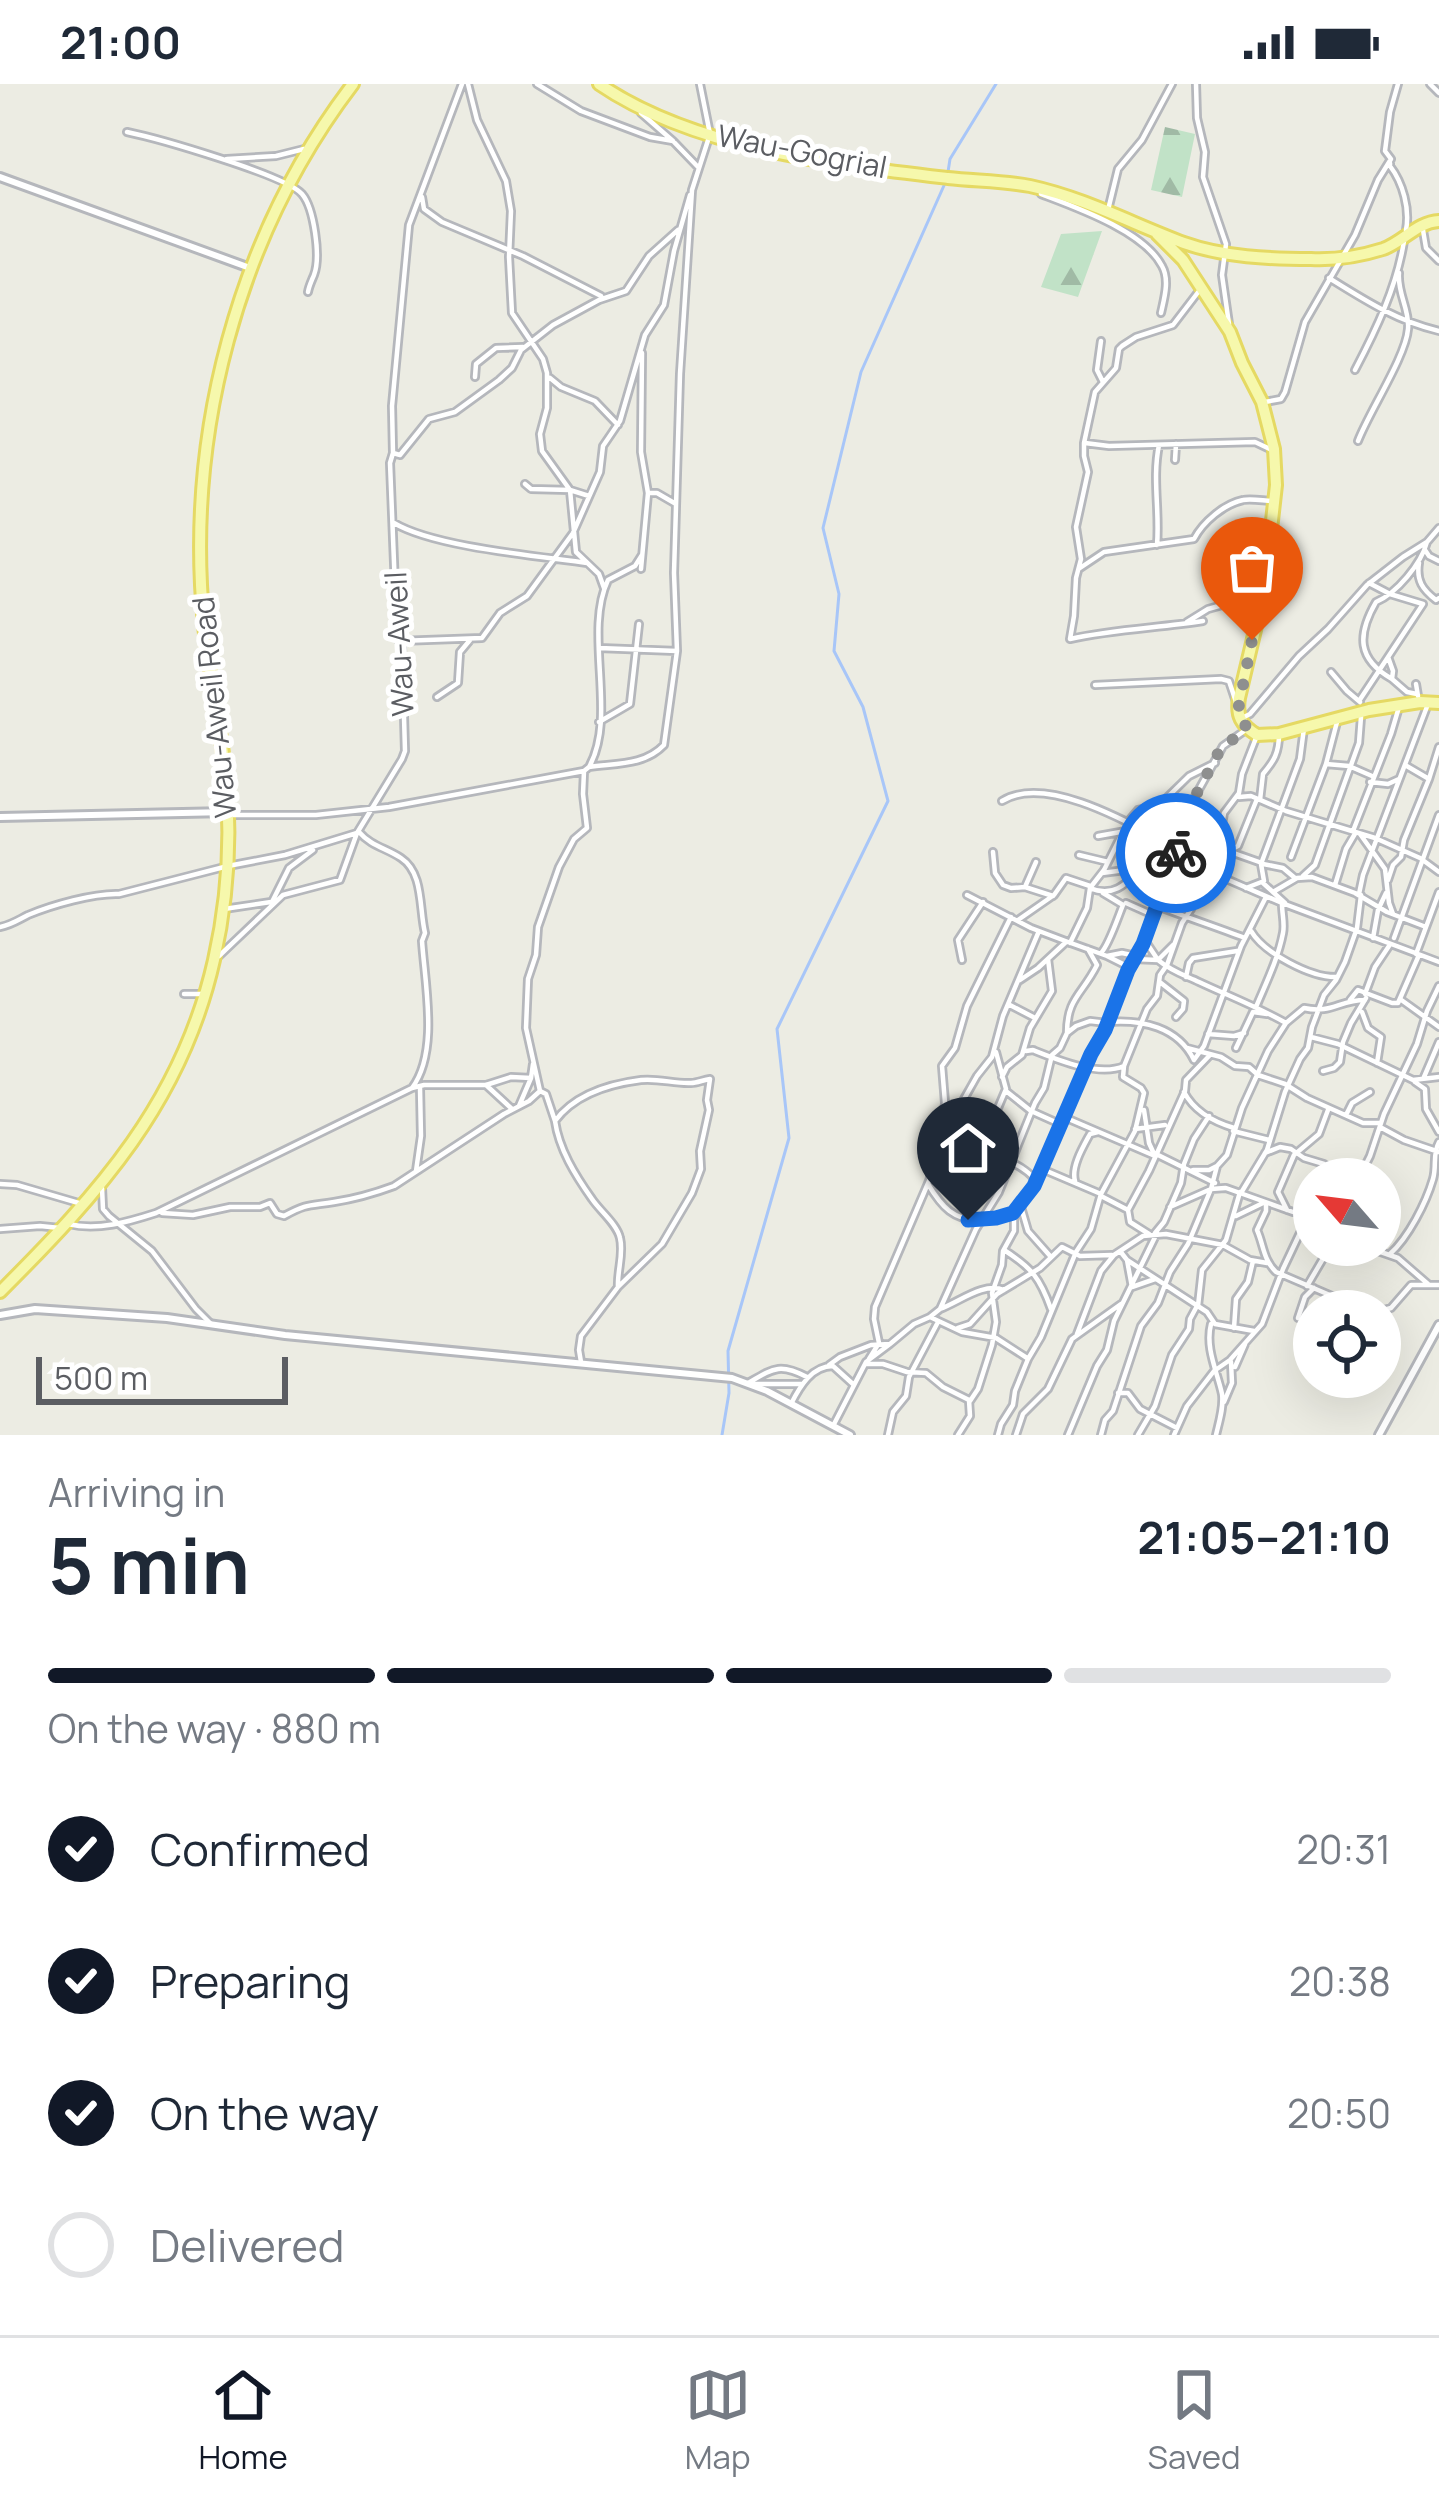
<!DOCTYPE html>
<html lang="en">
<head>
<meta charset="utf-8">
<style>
	body { margin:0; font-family:Manrope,sans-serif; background:#f2f2f3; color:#1f2937; height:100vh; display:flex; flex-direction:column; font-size:45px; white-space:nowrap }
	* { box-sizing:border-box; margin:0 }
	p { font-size:39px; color:#747a83 }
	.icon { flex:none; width:66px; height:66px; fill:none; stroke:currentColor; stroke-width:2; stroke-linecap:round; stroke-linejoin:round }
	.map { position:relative; height:1351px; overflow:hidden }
	.sheet { display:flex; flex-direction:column; background:#fff; flex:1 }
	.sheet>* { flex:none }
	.needle { width:78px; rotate:298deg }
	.tools { position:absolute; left:1293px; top:1074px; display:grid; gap:24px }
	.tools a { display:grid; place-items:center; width:108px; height:108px; border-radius:50%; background:#fff; box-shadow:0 12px 48px #0002; font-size:60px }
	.scale { position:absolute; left:36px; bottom:30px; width:252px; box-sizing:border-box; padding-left:12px; border:6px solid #5b5d62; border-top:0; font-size:33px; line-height:42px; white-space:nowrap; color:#5b5d62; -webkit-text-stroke:9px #fff; paint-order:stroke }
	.pin { position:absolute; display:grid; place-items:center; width:102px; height:102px; color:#fff; margin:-123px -51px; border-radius:50% 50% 50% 0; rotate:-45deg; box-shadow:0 0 12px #0007 }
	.pin .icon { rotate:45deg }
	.courier { position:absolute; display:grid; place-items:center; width:120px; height:120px; margin:-60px; border:9px solid #1a73e8; border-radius:50%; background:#fff; color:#222; box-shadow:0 3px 15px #0007 }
	.overview em { font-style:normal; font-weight:700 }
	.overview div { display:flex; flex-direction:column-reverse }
	.overview { display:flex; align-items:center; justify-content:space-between; height:204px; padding:0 48px }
	h1 { font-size:78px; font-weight:700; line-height:90px }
	.bar { display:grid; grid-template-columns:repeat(4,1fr); gap:18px 12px; align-content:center; height:144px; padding:0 48px }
	.bar i { height:15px; border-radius:9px; background:#e0e1e3 }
	.bar .on { background:#111827 }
	.bar p { grid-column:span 4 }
	ol { padding:0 48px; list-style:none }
	li { display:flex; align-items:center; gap:36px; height:132px }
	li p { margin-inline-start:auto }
	li .icon { padding:12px; border-radius:50%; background:#111827; color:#fff; stroke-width:4 }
	li:last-child { color:#747a83 }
	li i { width:66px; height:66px; border:6px solid #e0e1e3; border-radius:50% }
	.status { display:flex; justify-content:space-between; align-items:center; height:84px; padding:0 60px; background:#fff; direction:ltr }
	.status svg { height:33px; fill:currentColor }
	.dock { display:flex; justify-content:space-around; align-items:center; height:168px; border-top:3px solid #e0e1e3; background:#fff; font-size:33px; color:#747a83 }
	.dock a { display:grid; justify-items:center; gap:6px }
	.dock .on { color:#111827 }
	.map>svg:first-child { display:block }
	.forest { fill:url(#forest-firs) }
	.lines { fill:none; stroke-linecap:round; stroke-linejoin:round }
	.stream { stroke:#a8c6f8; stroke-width:3 }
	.minor-casing { stroke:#b5b7bc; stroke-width:10 }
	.tertiary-casing { stroke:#b5b7bc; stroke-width:12 }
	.primary-casing { stroke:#e5d963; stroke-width:16 }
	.minor { stroke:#fff; stroke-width:4.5 }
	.tertiary { stroke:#fff; stroke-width:6 }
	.primary { stroke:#f6f8ac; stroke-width:10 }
	.done { stroke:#8e8f8f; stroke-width:12; stroke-dasharray:0 21.6 }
	.route { stroke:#1a73e8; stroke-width:15 }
	.labels { text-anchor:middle; stroke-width:10; stroke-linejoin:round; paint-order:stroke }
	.street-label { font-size:30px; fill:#5b5d62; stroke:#fff }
</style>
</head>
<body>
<div class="status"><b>21:00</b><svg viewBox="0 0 49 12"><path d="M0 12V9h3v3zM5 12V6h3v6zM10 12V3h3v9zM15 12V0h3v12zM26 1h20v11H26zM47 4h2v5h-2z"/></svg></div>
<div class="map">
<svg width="1439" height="1351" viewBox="0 0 1439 1351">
	<defs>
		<pattern id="forest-firs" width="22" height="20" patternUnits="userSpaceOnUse" patternTransform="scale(3)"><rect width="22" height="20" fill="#c1e2c7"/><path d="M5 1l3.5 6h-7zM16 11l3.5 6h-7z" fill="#a0baa5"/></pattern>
	</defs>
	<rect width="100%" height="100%" fill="#ecece3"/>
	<!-- forest -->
	<path class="forest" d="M1165 43 1195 50 1182 113 1151 106Z
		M1102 147 1078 213 1041 203 1061 150Z"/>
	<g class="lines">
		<!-- stream -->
		<path class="stream" d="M948 88 950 75 996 0
			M722 1351 729 1309 728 1267 789 1054 777 945 888 717 863 623 834 567 839 510 823 444 861 288 946 97"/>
		<!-- minor casing -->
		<g class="minor-casing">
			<path id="minor" d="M468 0 477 36 506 97 511 127 509 173 512 229 543 275 547 289V324L540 350 542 367 570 406 576 468 599 490 604 504
				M537 0 581 27 650 53 673 57 698 83
				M1196 0 1197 34 1205 68 1203 93 1226 160 1222 191 1229 240
				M1430 0 1439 9
				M641 29 673 57
				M127 48C156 54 286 91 302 110 314 124 321 173 314 191 312 196 309 202 308 208
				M227 75 276 72 304 65
				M1390 79V82C1403 99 1410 125 1406 146
				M1041 110C1075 123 1144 147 1162 182 1170 196 1164 215 1161 229
				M422 113 424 125 442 138 523 172 601 212
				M1108 126 1118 85 1142 56 1172 0
				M1423 146 1426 164 1439 177
				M1329 194C1366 217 1397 237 1439 247
				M1199 207 1173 241 1136 253 1122 262 1119 265 1116 284 1095 308 1084 359V372L1088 388 1076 443 1081 475 1076 494 1074 532 1070 555C1114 545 1158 544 1203 537
				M1101 257 1097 286 1103 298
				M1355 286C1376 246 1397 202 1404 157
				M475 293 476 280 496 264 523 263
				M550 294 561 303 595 317 618 341
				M1265 318 1281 315 1285 308 1305 238 1355 151 1378 96 1391 75 1385 67 1390 28 1398 0
				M1358 357C1369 328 1406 272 1408 245 1410 226 1397 209 1399 189
				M1085 359 1109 362 1255 358 1274 367
				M393 369 400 371 429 335 455 328 499 296 512 284 521 266 553 241 599 216 626 207 649 172 678 146
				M1175 376 1176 360
				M525 400 531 405 570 406 589 412
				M649 409H657L676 420
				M394 439C434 463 538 472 587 479
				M1157 461C1160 427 1152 395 1159 361
				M1425 466 1429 472 1439 477
				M1419 479C1416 497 1423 506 1436 516L1439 514
				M1080 484 1104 468 1194 455C1203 438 1224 420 1243 416 1251 414 1265 417 1274 417
				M641 485 648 409 641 368 642 269
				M1187 538 1208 525 1226 520 1235 524 1260 526
				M399 557 482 554 500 529 527 512 573 449 600 388 603 362 620 337 645 251 664 221 674 167 690 111
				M599 564 677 567
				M1388 573 1393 587 1392 595 1407 608 1417 610
				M1331 588 1347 607 1360 618
				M1392 595C1357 575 1357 551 1376 518 1397 509 1421 480 1427 458
				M1416 600 1418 612
				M1095 601 1221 595 1229 597 1236 618
				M437 613 458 599 460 568 470 556
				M1359 617 1423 520 1390 510 1369 499
				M1242 634 1250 630 1299 572 1328 545 1367 501 1403 473 1427 458 1439 444
				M599 638 630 620 639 540
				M1326 680 1349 682 1372 692
				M1405 681 1429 695
				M589 683C618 632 583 549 608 496L635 482 642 471
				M1370 698 1388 700 1399 695
				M1239 713 1251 712 1286 727 1375 754 1420 774 1439 788
				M1260 716 1263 690C1274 677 1279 669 1279 650
				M1002 717C1047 689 1135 742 1177 764
				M231 731H316L389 723 584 687 589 683C615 679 644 682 664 661L677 567 674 489 680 290 692 106 710 50 700 0
				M1127 739 1138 726 1157 722
				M1353 747 1391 650 1399 623
				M359 748C371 762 386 764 401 774 424 789 419 825 425 849L422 857C425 901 439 968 412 1004
				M1360 750 1385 785 1389 819 1393 830
				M1098 752 1126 747
				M1214 762 1228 767 1238 762 1257 715
				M1228 767 1262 779
				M993 768 995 789 1003 801 1011 804 1025 803 1053 812
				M1079 771 1108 778
				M1291 773 1326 680 1337 638
				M1263 780 1283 784 1295 794
				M1102 789 1187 778 1282 819 1439 878
				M1303 792 1315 781 1359 659 1361 633
				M1388 796 1393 781 1401 773 1404 756 1429 695 1439 663
				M1263 799 1285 819
				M1335 801 1346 765 1356 748
				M1025 803 1036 778
				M1090 804C1113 814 1126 800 1141 785
				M1246 804 1264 797 1261 780 1300 675 1304 644
				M1273 808 1297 794 1312 793 1355 809 1387 828 1426 843
				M1359 810 1363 791 1428 620
				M967 811 1031 844 1068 858 1107 872 1122 869 1136 872
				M273 816 289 784 313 766
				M1126 819 1153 831
				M1157 822C1186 833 1216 843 1245 854
				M224 825 271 818
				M1018 836 1054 811 1066 794 1090 802
				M0 843C11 841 18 836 28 831 52 821 94 809 119 810L228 782 285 771 357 749 402 675 405 667 402 563 397 553 390 379 393 369 392 322 409 141 462 0
				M1251 847C1264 869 1311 894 1337 893
				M1373 854 1378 826 1386 809
				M1394 854 1439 731
				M1146 858 1158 876 1173 861
				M1070 859 1087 824 1090 804 1104 786 1122 750 1142 738 1189 692 1215 679
				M1101 869C1109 861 1118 833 1123 821L1103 809
				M1416 870 1439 808
				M219 872 283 811 340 796 357 749
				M1107 872 1129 883
				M1134 875 1158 876C1171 887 1184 891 1199 898 1229 912 1258 923 1286 939
				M962 876 958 856 983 818
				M1186 893 1189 879 1193 874 1237 867
				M1020 896 1038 884 1066 858
				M1161 899 1184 917 1183 925 1176 933
				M184 910H205
				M1365 910 1375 883 1389 862
				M1400 915 1439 943
				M1350 916 1358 906 1392 919H1398L1419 871
				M1008 920 1035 934
				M1256 923C1266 899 1278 875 1283 849 1285 840 1282 830 1282 820
				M1362 928 1368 944 1381 953 1377 979
				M1107 938C1142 935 1178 943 1194 976
				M1067 949C1067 914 1082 911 1097 881L1088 865
				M1208 950 1234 952 1244 949
				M1311 953 1338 960 1413 996 1439 993
				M1187 964 1221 973 1235 982 1249 983 1258 991 1285 1000 1307 1014 1363 1039H1381
				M1236 964 1253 928 1267 930
				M1026 967 1033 966C1058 976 1099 993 1124 982
				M1194 976 1204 962 1241 862 1266 813
				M1323 987 1334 984 1340 978 1343 958 1351 939 1366 914
				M1002 993 1007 983 1022 971 1030 944 1052 907 1048 875
				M1424 993 1439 958
				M1415 998 1425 1005 1426 1025 1439 1048
				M486 1001 512 1025
				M1006 1007 1031 1027 1060 1040
				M1184 1008C1194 1027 1214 1038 1234 1044
				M519 1022 531 994
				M1144 1026 1149 1059 1155 1072
				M1346 1031 1352 1019 1370 1008
				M1064 1033 1155 1072
				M555 1037 546 1010 540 1007 526 944 528 895 536 871 538 843 559 783 574 755 587 744 583 710 584 687
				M1380 1043 1404 1056 1439 1068
				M1135 1045 1165 1041
				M1233 1047 1269 1056
				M942 1048 945 1019 942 982 955 964 967 922 1011 833
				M979 1069 1006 1005 996 968
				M1265 1069 1280 1063 1291 1065 1304 1074 1324 1080 1337 1093
				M1156 1070 1215 1099
				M936 1072C969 1062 1013 1071 1036 1096
				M1042 1085 1101 1110
				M1193 1086H1209L1217 1082
				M416 1087 421 1052 420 1004
				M1324 1095 1330 1092 1356 1094 1361 1090 1370 1072 1384 1030 1417 960 1427 927 1439 902
				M1075 1097C1071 1083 1083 1063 1090 1050L1098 1048
				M0 1100 17 1101 82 1120
				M928 1100C941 1122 954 1138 983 1136
				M102 1104 103 1125 109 1132 152 1167 196 1225 211 1240
				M1226 1104 1293 1128 1307 1126 1314 1111
				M1241 1109 1267 1066 1285 1008 1300 975 1308 964 1312 943 1324 911 1336 896 1345 878 1357 844 1361 811
				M1101 1112 1128 1126 1130 1138 1149 1150
				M1266 1120V1127L1257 1146C1264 1162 1263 1175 1276 1188L1360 1224 1378 1227
				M1021 1123 1028 1147 1051 1173
				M1170 1123 1211 1105 1217 1082 1227 1071 1242 1024 1268 967 1286 939 1304 924C1332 930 1339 916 1365 916
				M1128 1126 1149 1087 1185 1007 1186 996 1210 971
				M1287 1126 1278 1108 1294 1071 1319 1050 1328 1026
				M162 1129 193 1131 230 1123H260L270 1119 277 1130 284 1132C308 1119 309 1122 334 1118 354 1115 375 1109 394 1102L504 1030 529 1017 540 1007
				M1236 1132 1263 1119
				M984 1135 1001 1133 1016 1127 1034 1102 1091 970 1105 946 1128 887 1143 860 1165 803 1179 750 1192 718 1223 662 1247 645
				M68 1140C98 1147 128 1138 156 1129L412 1004 424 1001H486L511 993 531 994 533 980
				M0 1145 40 1142 60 1144
				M1155 1149 1164 1138 1181 1099 1184 1080 1194 1055 1209 1032
				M1369 1161 1375 1166 1398 1174 1428 1200
				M1004 1166C1032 1184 1040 1194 1051 1225
				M1120 1167 1127 1176 1207 1228 1215 1240 1254 1247
				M1390 1170C1408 1154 1426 1119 1433 1095 1437 1081 1432 1071 1439 1058
				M1127 1176 1132 1203 1155 1195
				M1307 1202 1331 1161
				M1198 1222 1202 1186 1226 1156 1240 1108
				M940 1225C961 1217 983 1198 1004 1206
				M1380 1227 1391 1224 1411 1201H1439
				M930 1233 940 1225 976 1145 999 1108 1035 1019 1044 1004 1052 971 1060 964 1067 949 1076 942 1090 937 1107 939
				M1298 1234 1305 1213 1314 1204
				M1211 1240C1205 1264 1217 1287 1222 1310 1224 1323 1219 1338 1216 1351
				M958 1244 970 1240 997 1210 1040 1184 1062 1163 1080 1172 1112 1171
				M1234 1244 1236 1215 1248 1198 1253 1177
				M1077 1250 1101 1187 1114 1171 1143 1152 1166 1150 1223 1161 1250 1176 1267 1179
				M869 1275 879 1259 874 1235 875 1223 929 1097 942 1054 977 992 992 973 1003 932 1039 847
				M581 1278 579 1266 581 1252 618 1203 662 1160 692 1109 701 1085 700 1067 709 1026 707 1016 710 995C703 996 697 999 691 999 675 1000 658 994 641 996 609 1000 575 1010 555 1037 559 1065 575 1091 592 1115 600 1127 617 1140 620 1154 624 1170 617 1187 618 1203
				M865 1280H883L907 1288 926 1289 943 1303 969 1316 970 1332 958 1351
				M829 1281 840 1273 871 1261 890 1260 914 1240 930 1233 962 1248 996 1254 1027 1274
				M1235 1283 1245 1260
				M748 1299C774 1284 780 1279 807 1293
				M753 1300H801
				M1118 1309H1128L1140 1325 1177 1344
				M970 1317 978 1305 992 1261 996 1238 992 1209 1002 1181 1003 1167 1014 1147V1131
				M1224 1318 1232 1299 1231 1278
				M791 1320C800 1302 812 1282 833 1282L854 1301
				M833 1342 866 1278 890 1260
				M888 1351 893 1328 906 1312 909 1293 938 1238
				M998 1351 1001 1340 1013 1321 1015 1307 1028 1275 1041 1253 1076 1168 1091 1145 1101 1110 1135 1047 1144 1009 1141 1004 1123 993 1124 982 1147 925 1157 912 1160 891 1167 881 1182 839 1191 825 1208 785 1220 752 1224 729 1239 709 1242 690 1256 654
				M1016 1351 1023 1330 1048 1305 1072 1255 1121 1220
				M1068 1351 1097 1282 1107 1266 1114 1237 1157 1149
				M1101 1351 1105 1336 1113 1327 1141 1242 1158 1219 1170 1188 1188 1160 1211 1105 1225 1104
				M1138 1351 1155 1322 1172 1271 1189 1245 1190 1235 1197 1222
				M1174 1351 1187 1322 1214 1287 1230 1276 1262 1240 1283 1185 1300 1149 1306 1142 1305 1128"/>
		</g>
		<!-- tertiary casing -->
		<g class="tertiary-casing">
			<path id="tertiary" d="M0 93 250 184
				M0 733 228 728
				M0 1231 35 1225 167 1234 285 1251 732 1294 767 1307 850 1351
				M1379 1351 1439 1241"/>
		</g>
		<!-- primary casing -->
		<g class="primary-casing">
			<path id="primary" d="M599 0C694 65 836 81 948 94 975 97 1004 97 1030 102 1085 114 1133 140 1184 159 1223 173 1270 175 1311 175 1334 176 1361 172 1383 165 1403 158 1417 138 1439 137
				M1157 150 1183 176 1230 248 1242 279 1262 318 1274 365 1276 401 1264 508 1239 614C1236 632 1241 641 1257 651L1279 650 1369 626 1420 618 1439 619
				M0 1208C99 1109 182 1018 214 876 228 814 232 750 225 686 220 638 209 590 204 541 185 352 237 152 353 0"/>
		</g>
		<!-- minor -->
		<use href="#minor" class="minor"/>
		<!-- tertiary -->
		<use href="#tertiary" class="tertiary"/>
		<!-- primary -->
		<use href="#primary" class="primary"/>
	</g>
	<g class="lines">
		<!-- done -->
		<path class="done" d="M1176 769 1178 752 1190 722 1221 664 1247 645 1238 626 1252 556"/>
		<!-- route -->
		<path class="route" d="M968 1136 996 1134 1013 1129 1034 1102 1091 970 1105 946 1128 886 1143 860 1176 769"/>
	</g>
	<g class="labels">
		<!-- street labels -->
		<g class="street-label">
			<text transform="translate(802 68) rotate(11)" y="10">Wau-Gogrial</text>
			<text transform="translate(400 560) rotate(-93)" y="10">Wau-Aweil</text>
			<text transform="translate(215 623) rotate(-96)" y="10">Wau-Aweil Road</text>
		</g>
	</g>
</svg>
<div class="tools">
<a><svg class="needle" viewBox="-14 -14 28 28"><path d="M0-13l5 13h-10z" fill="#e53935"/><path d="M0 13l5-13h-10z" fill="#747a83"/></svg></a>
<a><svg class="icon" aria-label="locate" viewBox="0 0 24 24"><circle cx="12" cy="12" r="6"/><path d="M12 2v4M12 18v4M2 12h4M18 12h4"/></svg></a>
</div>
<div class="scale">500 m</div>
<div class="pin" style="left:1252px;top:556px;background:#ea580c"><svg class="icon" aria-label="bag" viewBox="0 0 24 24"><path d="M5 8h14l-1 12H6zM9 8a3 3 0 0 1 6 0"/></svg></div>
<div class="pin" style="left:968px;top:1136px;background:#1f2937"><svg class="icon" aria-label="home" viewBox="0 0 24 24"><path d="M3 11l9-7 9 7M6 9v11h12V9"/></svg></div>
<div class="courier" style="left:1176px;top:769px"><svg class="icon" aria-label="bike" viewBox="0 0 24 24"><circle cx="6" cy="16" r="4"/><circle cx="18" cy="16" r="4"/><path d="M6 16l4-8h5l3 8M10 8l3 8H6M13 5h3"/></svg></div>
</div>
<section class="sheet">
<div class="overview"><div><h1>5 min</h1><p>Arriving in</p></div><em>21:05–21:10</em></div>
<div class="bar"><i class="on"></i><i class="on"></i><i class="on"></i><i></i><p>On the way · 880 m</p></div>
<ol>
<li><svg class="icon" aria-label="check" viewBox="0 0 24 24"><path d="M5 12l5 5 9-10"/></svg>Confirmed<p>20:31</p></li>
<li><svg class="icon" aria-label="check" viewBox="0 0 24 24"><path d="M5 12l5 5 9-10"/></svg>Preparing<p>20:38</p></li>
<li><svg class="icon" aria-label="check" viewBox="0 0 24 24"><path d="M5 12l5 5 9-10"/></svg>On the way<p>20:50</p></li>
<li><i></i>Delivered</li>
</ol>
</section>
<nav class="dock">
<a class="on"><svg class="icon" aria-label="home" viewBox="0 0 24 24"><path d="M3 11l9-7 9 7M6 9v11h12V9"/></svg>Home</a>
<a><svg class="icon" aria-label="map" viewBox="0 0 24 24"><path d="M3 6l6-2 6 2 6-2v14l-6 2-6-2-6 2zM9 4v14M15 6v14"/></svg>Map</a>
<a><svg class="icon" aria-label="saved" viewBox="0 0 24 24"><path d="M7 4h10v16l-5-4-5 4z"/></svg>Saved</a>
</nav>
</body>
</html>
